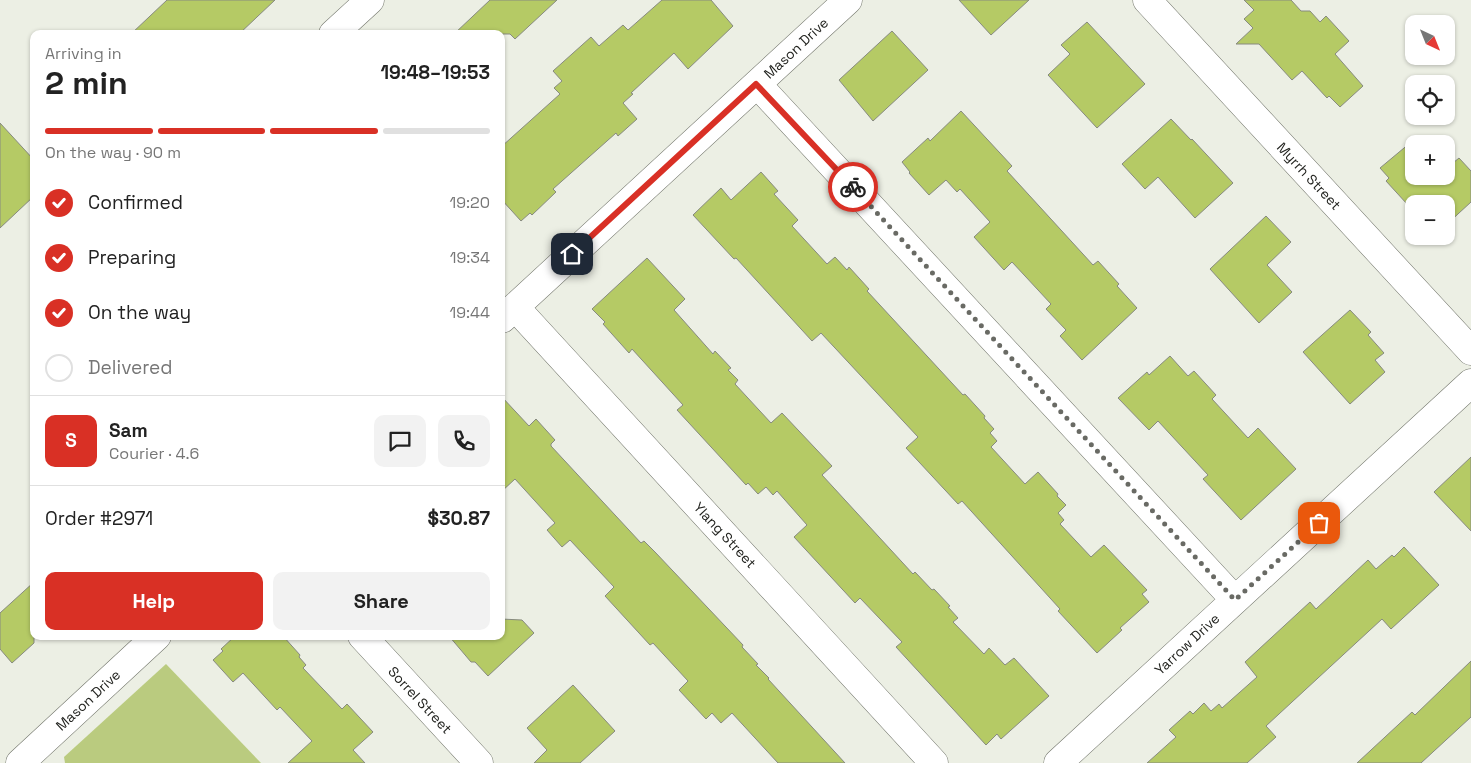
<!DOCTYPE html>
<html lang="en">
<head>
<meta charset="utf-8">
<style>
	body { margin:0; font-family:"Space Grotesk",sans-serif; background:#f2f2f2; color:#222; height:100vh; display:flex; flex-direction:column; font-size:19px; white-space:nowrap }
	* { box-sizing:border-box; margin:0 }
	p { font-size:16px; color:#767676 }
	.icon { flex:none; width:28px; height:28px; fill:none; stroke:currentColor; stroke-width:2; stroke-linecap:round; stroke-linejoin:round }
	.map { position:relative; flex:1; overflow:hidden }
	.details { position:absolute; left:30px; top:30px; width:475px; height:610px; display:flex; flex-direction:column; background:#fff; border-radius:10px; box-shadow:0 1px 4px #0004 }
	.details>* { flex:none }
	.needle { width:32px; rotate:137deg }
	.fabs { position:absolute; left:1405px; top:15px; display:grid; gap:10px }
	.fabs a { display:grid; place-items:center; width:50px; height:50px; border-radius:10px; background:#fff; box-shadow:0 1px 4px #0004; font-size:25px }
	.pin { position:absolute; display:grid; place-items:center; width:42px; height:42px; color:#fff; margin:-21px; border-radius:10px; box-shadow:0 2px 8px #0006 }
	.courier { position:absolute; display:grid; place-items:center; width:50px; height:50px; margin:-25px; border:4px solid #d93025; border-radius:50%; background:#fff; color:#222; box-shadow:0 1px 6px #0007 }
	.head em { font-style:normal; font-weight:700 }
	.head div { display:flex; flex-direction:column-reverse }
	.head { display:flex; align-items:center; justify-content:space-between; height:85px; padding:0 15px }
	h1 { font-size:32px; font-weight:700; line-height:38px }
	.bar { display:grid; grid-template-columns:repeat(4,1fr); gap:8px 5px; align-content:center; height:60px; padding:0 15px }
	.bar i { height:6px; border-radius:4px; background:#e0e0e0 }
	.bar .current { background:#d93025 }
	.bar p { grid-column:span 4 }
	.line { display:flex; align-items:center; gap:12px; padding:0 15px; border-top:1px solid #e0e0e0 }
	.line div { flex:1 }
	.round { display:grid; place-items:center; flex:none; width:52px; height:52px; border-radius:10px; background:#f2f2f2 }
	ol { padding:0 15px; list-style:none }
	li { display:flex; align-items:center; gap:15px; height:55px }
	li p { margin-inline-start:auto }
	li .icon { padding:5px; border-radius:50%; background:#d93025; color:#fff; stroke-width:4 }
	li:last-child { color:#767676 }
	li i { width:28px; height:28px; border:2px solid #e0e0e0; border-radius:50% }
	.action { display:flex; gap:10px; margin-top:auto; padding:10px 15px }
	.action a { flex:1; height:58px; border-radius:10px; background:#d93025; color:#fff; font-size:20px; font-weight:700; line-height:58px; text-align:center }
	.action a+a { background:#f2f2f2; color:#222 }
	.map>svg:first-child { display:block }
	.green { fill:#bacb7f }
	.building { fill:#b5ca65; stroke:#878a80 }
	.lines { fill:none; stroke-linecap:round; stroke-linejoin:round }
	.street-casing { stroke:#72756b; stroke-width:29 }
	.street { stroke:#fff; stroke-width:28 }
	.done { stroke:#696a64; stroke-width:5; stroke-dasharray:0 9 }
	.route { stroke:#d93025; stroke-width:6 }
	.labels { text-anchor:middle; stroke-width:5; stroke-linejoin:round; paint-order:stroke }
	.street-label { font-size:14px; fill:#22231f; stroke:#fff }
</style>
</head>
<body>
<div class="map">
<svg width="1471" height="763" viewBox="0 0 1471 763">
	<rect width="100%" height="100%" fill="#ecefe4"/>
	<!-- green -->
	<path class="green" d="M166 664 261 763H65L64 757Z"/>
	<!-- building -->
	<path class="building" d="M167 0H275L239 34H131Z
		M490 0H557L515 39 510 34H454Z
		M662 0H711L733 26 688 69 674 53 631 93 633 94 623 103 637 119 618 136 616 133 553 189 556 192 532 215 530 213 521 221 501 199V147L560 94 554 88 562 81 553 71 591 37 599 46 623 25 628 30Z
		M959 0H1029L991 35Z
		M1244 0H1291L1301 11H1310L1320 22 1326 16 1349 41 1335 54 1363 86 1340 107 1329 96 1327 98 1302 71 1292 80 1259 44H1236L1253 28 1244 19 1254 10Z
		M1087 22 1145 84 1097 128 1048 75 1070 54 1061 45Z
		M892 31 928 70 873 121 839 80Z
		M961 111 1012 166 1007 171 1093 265 1098 261 1119 284 1117 286 1137 308 1082 360 1060 336 1066 330 1046 309 1051 304 1012 262 1004 270 974 237 990 222 960 189 957 192 946 180 929 195 909 173 910 172 902 162 928 138 930 141Z
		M1171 119 1191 140 1192 139 1233 183 1195 218 1158 177 1145 189 1122 164Z
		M0 123 34 160V196L0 228Z
		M1410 143 1414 147V176H1446V167L1447 168 1459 158 1471 171V202L1446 225V204H1414L1410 200 1407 204 1386 181 1389 178 1380 168Z
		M761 172 778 191 774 194 798 220 792 226 827 264 835 257 847 270 849 267 869 289 867 291 963 395 965 394 985 416 984 418 994 429 990 433 997 441 991 447 1025 484 1038 472 1058 494 1057 496 1066 505 1058 513 1064 520 1060 524 1091 557 1104 545 1147 590 1142 594 1149 602 1120 628 1122 630 1097 653 1058 611 1060 609 962 501 958 504 906 448 918 437 821 333 812 341 736 258 734 259 693 215 721 188 731 200Z
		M1266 216 1291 242 1267 265 1292 292 1259 323 1210 269Z
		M647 258 685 299 674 310 713 354 715 351 731 368 728 370 738 380 735 384 771 423 782 413 832 466 822 475 913 574 915 572 932 590 934 589 950 606 948 607 958 618 953 622 984 654 989 648 1005 665 1014 658 1049 696 1001 739 997 734 986 745 896 647 902 642 860 598 855 603 794 537 807 525 777 491 773 495 766 487 758 494 748 483 746 485 677 410 683 405 632 349 629 353 603 324 605 322 592 309Z
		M1350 310 1371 332 1368 335 1384 353 1375 360 1385 372 1350 404 1303 352Z
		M1170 356 1188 376 1194 371 1216 395 1212 399 1248 438 1258 428 1296 469 1241 520 1203 479 1208 475 1158 421 1149 430 1118 398 1147 372 1149 375Z
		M501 396 529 426 536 419 555 440 551 444V446L641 543 644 541 655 552 743 645 742 647 758 664 756 665 769 678 768 679 845 763H778L732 713 721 723 712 713 706 719 679 690 688 681 653 643 650 645 605 596 614 587 570 540 562 547 547 530 555 523 515 479 501 492Z
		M1471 457V531L1434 492Z
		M1404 547 1439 585 1391 629 1382 619 1266 726 1276 737 1247 763H1147L1176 737 1169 730 1190 711 1193 714 1204 703 1211 711 1219 704 1222 708 1257 677 1245 662 1310 602 1316 609 1368 560 1376 569 1392 555 1394 557Z
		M34 582V643L12 663 0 649V613Z
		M501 619 522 620 534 633 488 676 475 662H471L449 636H501Z
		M235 636H283L300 655 299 657 306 665 303 668 342 709 347 704 373 732 353 750 365 763H288L312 741 280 707 277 710 243 673 233 682 213 660 223 651 221 649Z
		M1471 661V717L1421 763H1357L1412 712 1415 715Z
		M573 685 615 731 580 763H534L547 750 527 728Z"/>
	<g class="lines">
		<!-- street casing -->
		<g class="street-casing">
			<path id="street" d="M1147 0 1471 351
				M333 34 370 0
				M757 84 1235 600
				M515 307 934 763
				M502 319 848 0
				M362 636 479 763
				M20 763 157 636
				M1058 763 1471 383"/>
		</g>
		<!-- street -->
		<use href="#street" class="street"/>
	</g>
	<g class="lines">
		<!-- done -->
		<path class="done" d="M853 187 1235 600 1319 523"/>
		<!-- route -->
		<path class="route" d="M572 254 756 84 853 187"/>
	</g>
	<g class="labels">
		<!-- street labels -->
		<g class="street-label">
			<text transform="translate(796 48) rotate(-43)" y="5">Mason Drive</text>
			<text transform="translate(1309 176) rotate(47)" y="5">Myrrh Street</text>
			<text transform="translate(725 535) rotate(47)" y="5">Ylang Street</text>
			<text transform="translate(1187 644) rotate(-43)" y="5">Yarrow Drive</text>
			<text transform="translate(88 700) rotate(-43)" y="5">Mason Drive</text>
			<text transform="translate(420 700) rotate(47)" y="5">Sorrel Street</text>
		</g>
	</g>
</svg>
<div class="fabs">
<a><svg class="needle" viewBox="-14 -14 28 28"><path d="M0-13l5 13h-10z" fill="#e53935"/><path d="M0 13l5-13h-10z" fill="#767676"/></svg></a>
<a><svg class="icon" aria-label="locate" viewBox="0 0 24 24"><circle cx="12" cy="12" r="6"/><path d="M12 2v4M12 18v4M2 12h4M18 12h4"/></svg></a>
<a>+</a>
<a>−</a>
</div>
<div class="pin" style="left:1319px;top:523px;background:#ea580c"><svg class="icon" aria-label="bag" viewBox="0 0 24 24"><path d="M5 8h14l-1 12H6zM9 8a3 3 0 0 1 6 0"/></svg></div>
<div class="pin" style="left:572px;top:254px;background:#1f2937"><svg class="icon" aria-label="home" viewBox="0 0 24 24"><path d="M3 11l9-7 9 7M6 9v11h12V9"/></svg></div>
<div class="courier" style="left:853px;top:187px"><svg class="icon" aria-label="bike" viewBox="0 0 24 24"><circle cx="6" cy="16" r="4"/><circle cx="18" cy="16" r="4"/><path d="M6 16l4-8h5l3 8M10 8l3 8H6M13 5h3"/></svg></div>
<section class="details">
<div class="head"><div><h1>2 min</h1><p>Arriving in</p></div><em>19:48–19:53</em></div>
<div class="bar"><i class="current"></i><i class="current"></i><i class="current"></i><i></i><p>On the way · 90 m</p></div>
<ol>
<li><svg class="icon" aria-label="check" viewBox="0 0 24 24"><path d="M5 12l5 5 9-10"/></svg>Confirmed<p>19:20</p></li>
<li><svg class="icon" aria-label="check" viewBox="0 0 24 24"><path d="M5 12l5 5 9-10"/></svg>Preparing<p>19:34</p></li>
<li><svg class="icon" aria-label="check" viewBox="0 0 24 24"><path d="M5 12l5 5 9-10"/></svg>On the way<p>19:44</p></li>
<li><i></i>Delivered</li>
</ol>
<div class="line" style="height:90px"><b class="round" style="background:#d93025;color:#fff">S</b><div><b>Sam</b><p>Courier · 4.6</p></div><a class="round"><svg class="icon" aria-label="chat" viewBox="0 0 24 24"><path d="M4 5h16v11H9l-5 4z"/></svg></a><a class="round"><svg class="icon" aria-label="phone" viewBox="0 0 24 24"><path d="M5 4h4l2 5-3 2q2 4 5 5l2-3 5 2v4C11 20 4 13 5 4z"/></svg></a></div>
<div class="line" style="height:65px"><div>Order #2971</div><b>$30.87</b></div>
<div class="action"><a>Help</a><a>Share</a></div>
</section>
</div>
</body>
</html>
